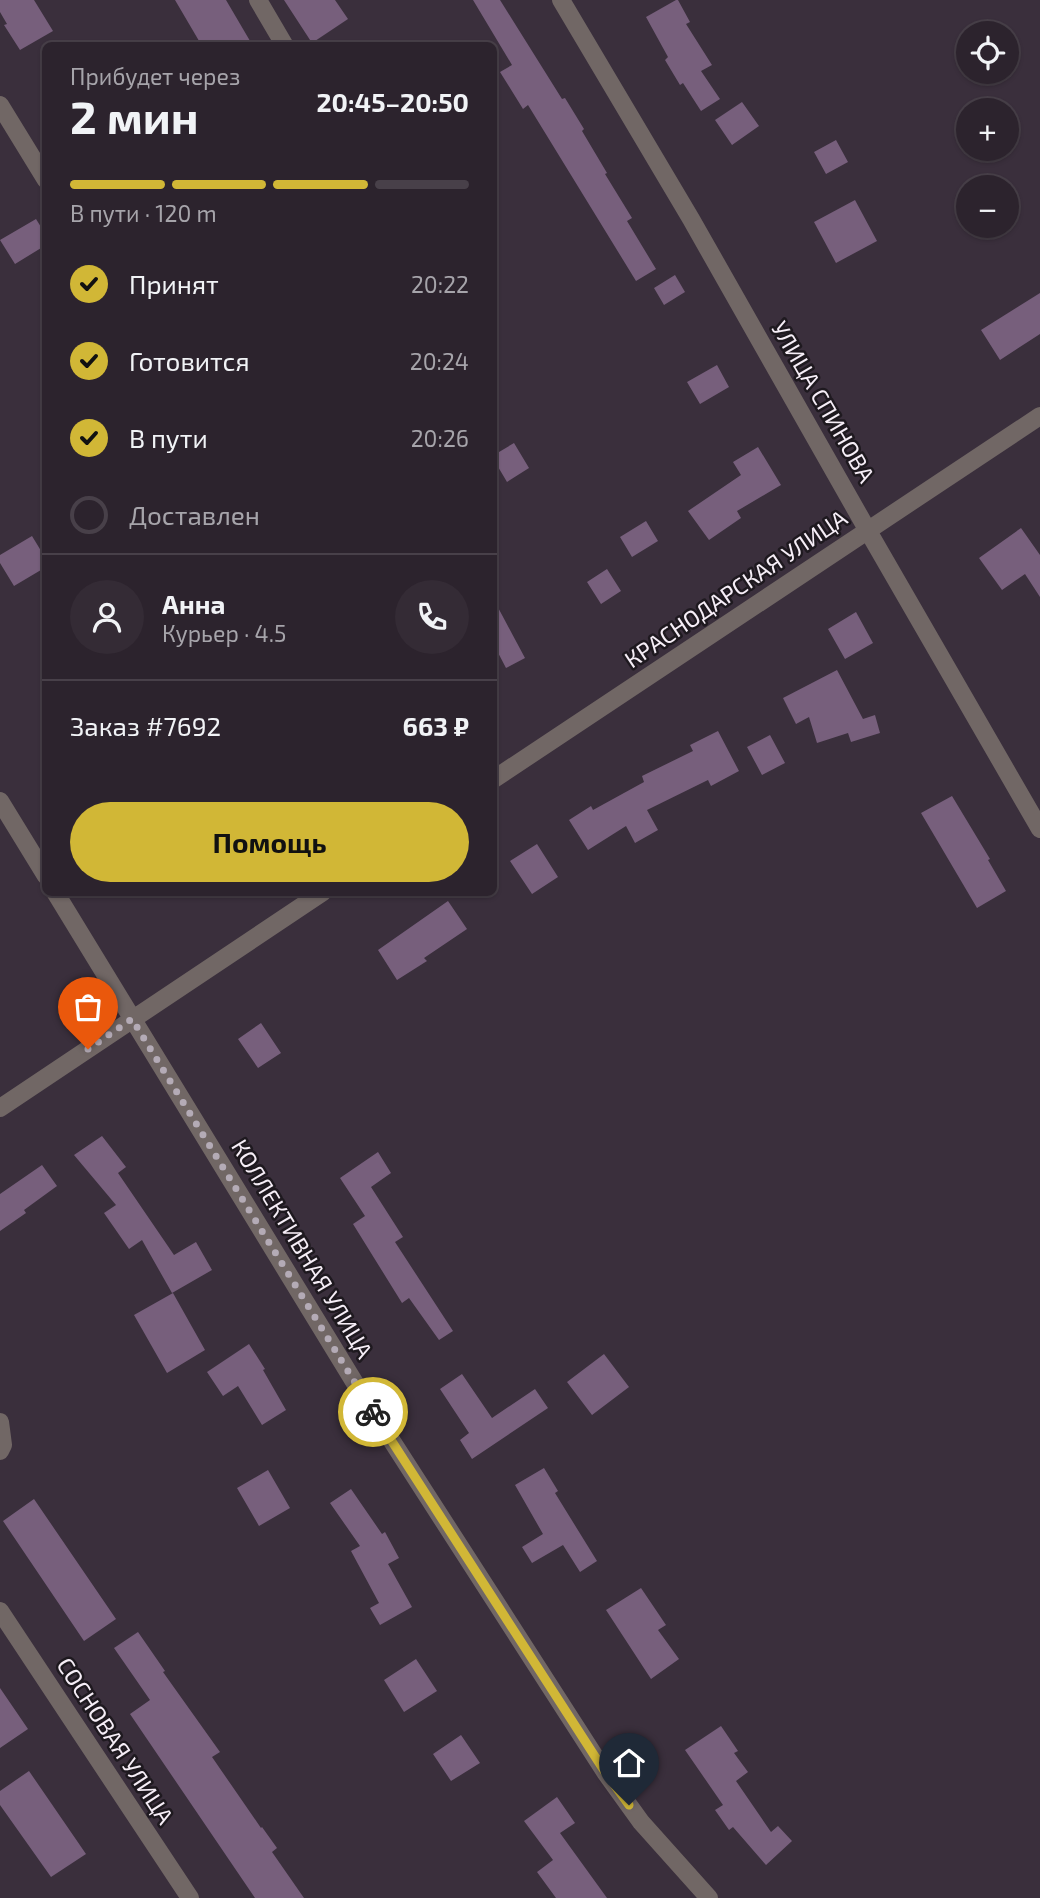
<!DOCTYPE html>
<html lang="ru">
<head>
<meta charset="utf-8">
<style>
	body { margin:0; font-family:"Exo 2",sans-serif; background:#342b35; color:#f1f3f6; height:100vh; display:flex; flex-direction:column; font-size:26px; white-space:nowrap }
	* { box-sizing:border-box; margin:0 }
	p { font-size:23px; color:#a6a4aa }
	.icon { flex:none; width:38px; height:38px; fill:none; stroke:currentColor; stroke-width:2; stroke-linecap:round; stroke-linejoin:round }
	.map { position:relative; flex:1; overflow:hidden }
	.side { position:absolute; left:42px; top:42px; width:455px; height:854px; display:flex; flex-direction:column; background:#2c232d; border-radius:10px; box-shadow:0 2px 5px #0004,0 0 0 2px #484049 }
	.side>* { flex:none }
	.tools { position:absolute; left:956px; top:21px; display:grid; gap:14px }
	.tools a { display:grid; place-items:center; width:63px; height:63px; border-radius:50%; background:#2c232d; box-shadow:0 2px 5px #0004,0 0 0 2px #484049; font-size:35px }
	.pin { position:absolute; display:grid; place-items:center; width:60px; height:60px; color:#fff; margin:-72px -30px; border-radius:50% 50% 50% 0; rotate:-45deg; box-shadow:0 0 7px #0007 }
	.pin .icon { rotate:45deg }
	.courier { position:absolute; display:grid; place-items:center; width:70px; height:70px; margin:-35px; border:5px solid #d1b736; border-radius:50%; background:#fff; color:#222; box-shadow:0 2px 9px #0007 }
	.headline em { font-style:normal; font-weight:700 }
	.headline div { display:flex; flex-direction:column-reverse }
	.headline { display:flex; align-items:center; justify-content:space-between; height:119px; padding:0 28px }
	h1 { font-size:46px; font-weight:700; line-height:52px }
	.bar { display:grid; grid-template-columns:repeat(4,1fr); gap:10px 7px; align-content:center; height:84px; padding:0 28px }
	.bar i { height:9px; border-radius:5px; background:#484049 }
	.bar .selected { background:#d1b736 }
	.bar p { grid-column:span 4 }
	.line { display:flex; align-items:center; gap:18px; padding:0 28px; border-top:2px solid #484049 }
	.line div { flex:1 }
	.round { display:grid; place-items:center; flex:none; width:74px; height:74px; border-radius:37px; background:#342b35 }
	ol { padding:0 28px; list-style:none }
	li { display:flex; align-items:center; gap:21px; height:77px }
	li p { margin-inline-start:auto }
	li .icon { padding:7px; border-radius:50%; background:#d1b736; color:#111; stroke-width:4 }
	li:last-child { color:#a6a4aa }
	li i { width:38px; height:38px; border:4px solid #484049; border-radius:50% }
	.action { display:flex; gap:14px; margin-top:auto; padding:14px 28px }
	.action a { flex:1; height:80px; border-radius:42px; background:#d1b736; color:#111; font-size:28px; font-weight:700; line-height:80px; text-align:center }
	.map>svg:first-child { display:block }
	.building { fill:#775f7c }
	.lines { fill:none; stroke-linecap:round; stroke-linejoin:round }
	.minor { stroke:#716765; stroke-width:18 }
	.done { stroke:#b4abb6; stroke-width:7; stroke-dasharray:0 12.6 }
	.route { stroke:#d1b736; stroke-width:9 }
	.labels { text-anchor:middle; stroke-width:5; stroke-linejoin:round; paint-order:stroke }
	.street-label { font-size:23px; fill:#f6eef7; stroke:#1e191f }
</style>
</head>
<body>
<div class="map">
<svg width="1040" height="1898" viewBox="0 0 1040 1898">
	<rect width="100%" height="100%" fill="#3a2f3c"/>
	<!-- building -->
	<path class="building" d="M0 0H34L53 31 20 50 4 25 7 24 0 12Z
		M175 0H226L253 46H202Z
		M284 0H335L348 19 312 43Z
		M473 0H500L562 99 565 98 584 129 582 131 607 173 605 174 632 218 627 221 656 269 636 281 528 105 523 109 500 72 512 65Z
		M676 0H678L690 22 686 24 712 65 701 71 720 99 701 111 683 83 680 85 665 60 668 57 646 17Z
		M742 102 759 126 732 145 715 120Z
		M836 140 848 162 826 174 814 152Z
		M855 200 877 241 836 263 814 222Z
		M36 219 46 235V245L15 264 0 240Z
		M675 275 685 292 664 305 654 288Z
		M1040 293V334L1000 360 981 330Z
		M717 365 729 387 700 404 687 382Z
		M514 443 529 468 507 482 494 460V455Z
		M758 447 781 485 737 511 741 518 709 540 688 511 741 475 733 462Z
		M646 521 658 541 632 557 620 537Z
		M1021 528 1040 555V597L1025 574 1002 590 979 558Z
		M32 536 46 559V567L14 586 0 563V555Z
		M607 569 621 591 601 604 587 582Z
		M494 600 525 658 506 668 494 645Z
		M856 612 873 643 845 659 828 629Z
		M837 670 863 719 875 715 880 733 851 742 848 733 817 743 809 717 796 724 783 698Z
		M718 731 739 771 711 786 708 780 647 810 658 830 635 843 626 826 588 850 569 820 591 806 593 810 644 782 642 776 693 751 690 745Z
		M770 735 785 763 762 775 747 747Z
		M952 796 990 859 988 860 1006 891 977 908 921 813Z
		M537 844 558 877 532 894 510 861Z
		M448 901 467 929 424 958 427 961 397 980 378 950Z
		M261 1023 281 1053 258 1068 238 1039Z
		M102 1136 126 1167 118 1173 174 1255 196 1242 212 1270 172 1293 142 1240 129 1249 104 1213 116 1205 74 1155Z
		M378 1152 391 1173 371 1187 403 1237 395 1242 453 1331 439 1340 409 1298 402 1303 353 1224 365 1216 340 1178Z
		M42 1165 57 1186 24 1210 26 1213 0 1231V1194Z
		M173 1293 205 1350 167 1373 134 1315Z
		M249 1344 265 1369 263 1370 286 1410 262 1425 238 1386 223 1396 207 1372Z
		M604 1354 629 1387 592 1415 567 1382Z
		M462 1374 492 1418 535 1389 548 1408 472 1459 460 1440 469 1433 440 1389Z
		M544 1468 558 1491 555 1493 597 1561 580 1572 563 1545 532 1563 522 1547 543 1534 515 1485Z
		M268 1470 290 1508 259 1526 237 1488Z
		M351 1489 382 1534 385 1532 399 1558 388 1564 412 1607 380 1625 370 1608 379 1603 351 1551 360 1546 330 1503Z
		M34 1499 116 1619 84 1641 3 1521Z
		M641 1588 666 1625 658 1630 679 1659 651 1679 606 1610Z
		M138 1632 165 1671 163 1672 220 1752 212 1757 261 1828 262 1827 277 1848 272 1852 304 1898H255L130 1714 150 1700 114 1648Z
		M416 1659 437 1691 404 1712 384 1680Z
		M0 1688 28 1729 0 1748Z
		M721 1726 738 1751 734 1753 748 1772 736 1781 771 1832 778 1826 792 1841 766 1865 733 1827 729 1830 715 1810 723 1805 685 1750Z
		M461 1735 480 1763 451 1781 433 1754Z
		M29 1771 86 1854 51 1877 0 1805V1791Z
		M557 1797 575 1823 560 1833 607 1898H556L537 1872 553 1860 524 1821Z"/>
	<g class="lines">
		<!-- minor -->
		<path class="minor" d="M258 0 285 46
			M561 0 691 219 868 531 1040 829
			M0 105 46 180
			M494 779 1040 416
			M0 801 46 876
			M55 892 361 1393 605 1772 641 1822 709 1898
			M0 1108 323 892
			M0 1422 3 1445 0 1451
			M0 1611 190 1898"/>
	</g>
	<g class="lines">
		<!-- done -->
		<path class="done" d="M88 1049 132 1019 373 1412"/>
		<!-- route -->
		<path class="route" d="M373 1412 605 1772 629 1805"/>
	</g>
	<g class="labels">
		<!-- street labels -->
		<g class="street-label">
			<text transform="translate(823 402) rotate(60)" y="8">УЛИЦА СПИНОВА</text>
			<text transform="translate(736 589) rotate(-34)" y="8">КРАСНОДАРСКАЯ УЛИЦА</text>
			<text transform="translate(302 1249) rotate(59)" y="8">КОЛЛЕКТИВНАЯ УЛИЦА</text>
			<text transform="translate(115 1741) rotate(57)" y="8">СОСНОВАЯ УЛИЦА</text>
		</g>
	</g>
</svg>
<div class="tools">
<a><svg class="icon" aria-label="locate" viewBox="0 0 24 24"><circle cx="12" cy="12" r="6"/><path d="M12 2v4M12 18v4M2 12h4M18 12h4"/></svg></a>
<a>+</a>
<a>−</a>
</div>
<div class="pin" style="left:88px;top:1049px;background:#ea580c"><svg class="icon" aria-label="bag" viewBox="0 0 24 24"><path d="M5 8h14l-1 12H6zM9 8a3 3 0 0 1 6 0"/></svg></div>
<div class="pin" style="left:629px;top:1805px;background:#1f2937"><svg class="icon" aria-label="home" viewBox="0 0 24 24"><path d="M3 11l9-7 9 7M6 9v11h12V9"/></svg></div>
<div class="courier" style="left:373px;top:1412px"><svg class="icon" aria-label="bike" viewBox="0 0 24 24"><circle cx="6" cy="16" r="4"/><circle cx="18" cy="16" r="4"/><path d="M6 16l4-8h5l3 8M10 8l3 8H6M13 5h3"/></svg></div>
<section class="side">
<div class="headline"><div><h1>2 мин</h1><p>Прибудет через</p></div><em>20:45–20:50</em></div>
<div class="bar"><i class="selected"></i><i class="selected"></i><i class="selected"></i><i></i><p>В пути · 120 m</p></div>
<ol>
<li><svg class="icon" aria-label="check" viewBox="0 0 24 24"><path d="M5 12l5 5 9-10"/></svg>Принят<p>20:22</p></li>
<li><svg class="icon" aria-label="check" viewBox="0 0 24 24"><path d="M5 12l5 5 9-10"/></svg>Готовится<p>20:24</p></li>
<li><svg class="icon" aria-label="check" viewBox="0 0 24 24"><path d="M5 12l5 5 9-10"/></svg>В пути<p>20:26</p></li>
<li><i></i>Доставлен</li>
</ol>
<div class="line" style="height:126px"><a class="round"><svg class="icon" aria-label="person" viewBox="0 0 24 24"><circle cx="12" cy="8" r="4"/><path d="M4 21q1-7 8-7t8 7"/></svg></a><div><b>Анна</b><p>Курьер · 4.5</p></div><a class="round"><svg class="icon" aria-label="phone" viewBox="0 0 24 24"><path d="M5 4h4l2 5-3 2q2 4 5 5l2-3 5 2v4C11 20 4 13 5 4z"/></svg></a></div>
<div class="line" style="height:91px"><div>Заказ #7692</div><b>663 ₽</b></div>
<div class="action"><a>Помощь</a></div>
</section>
</div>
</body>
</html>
